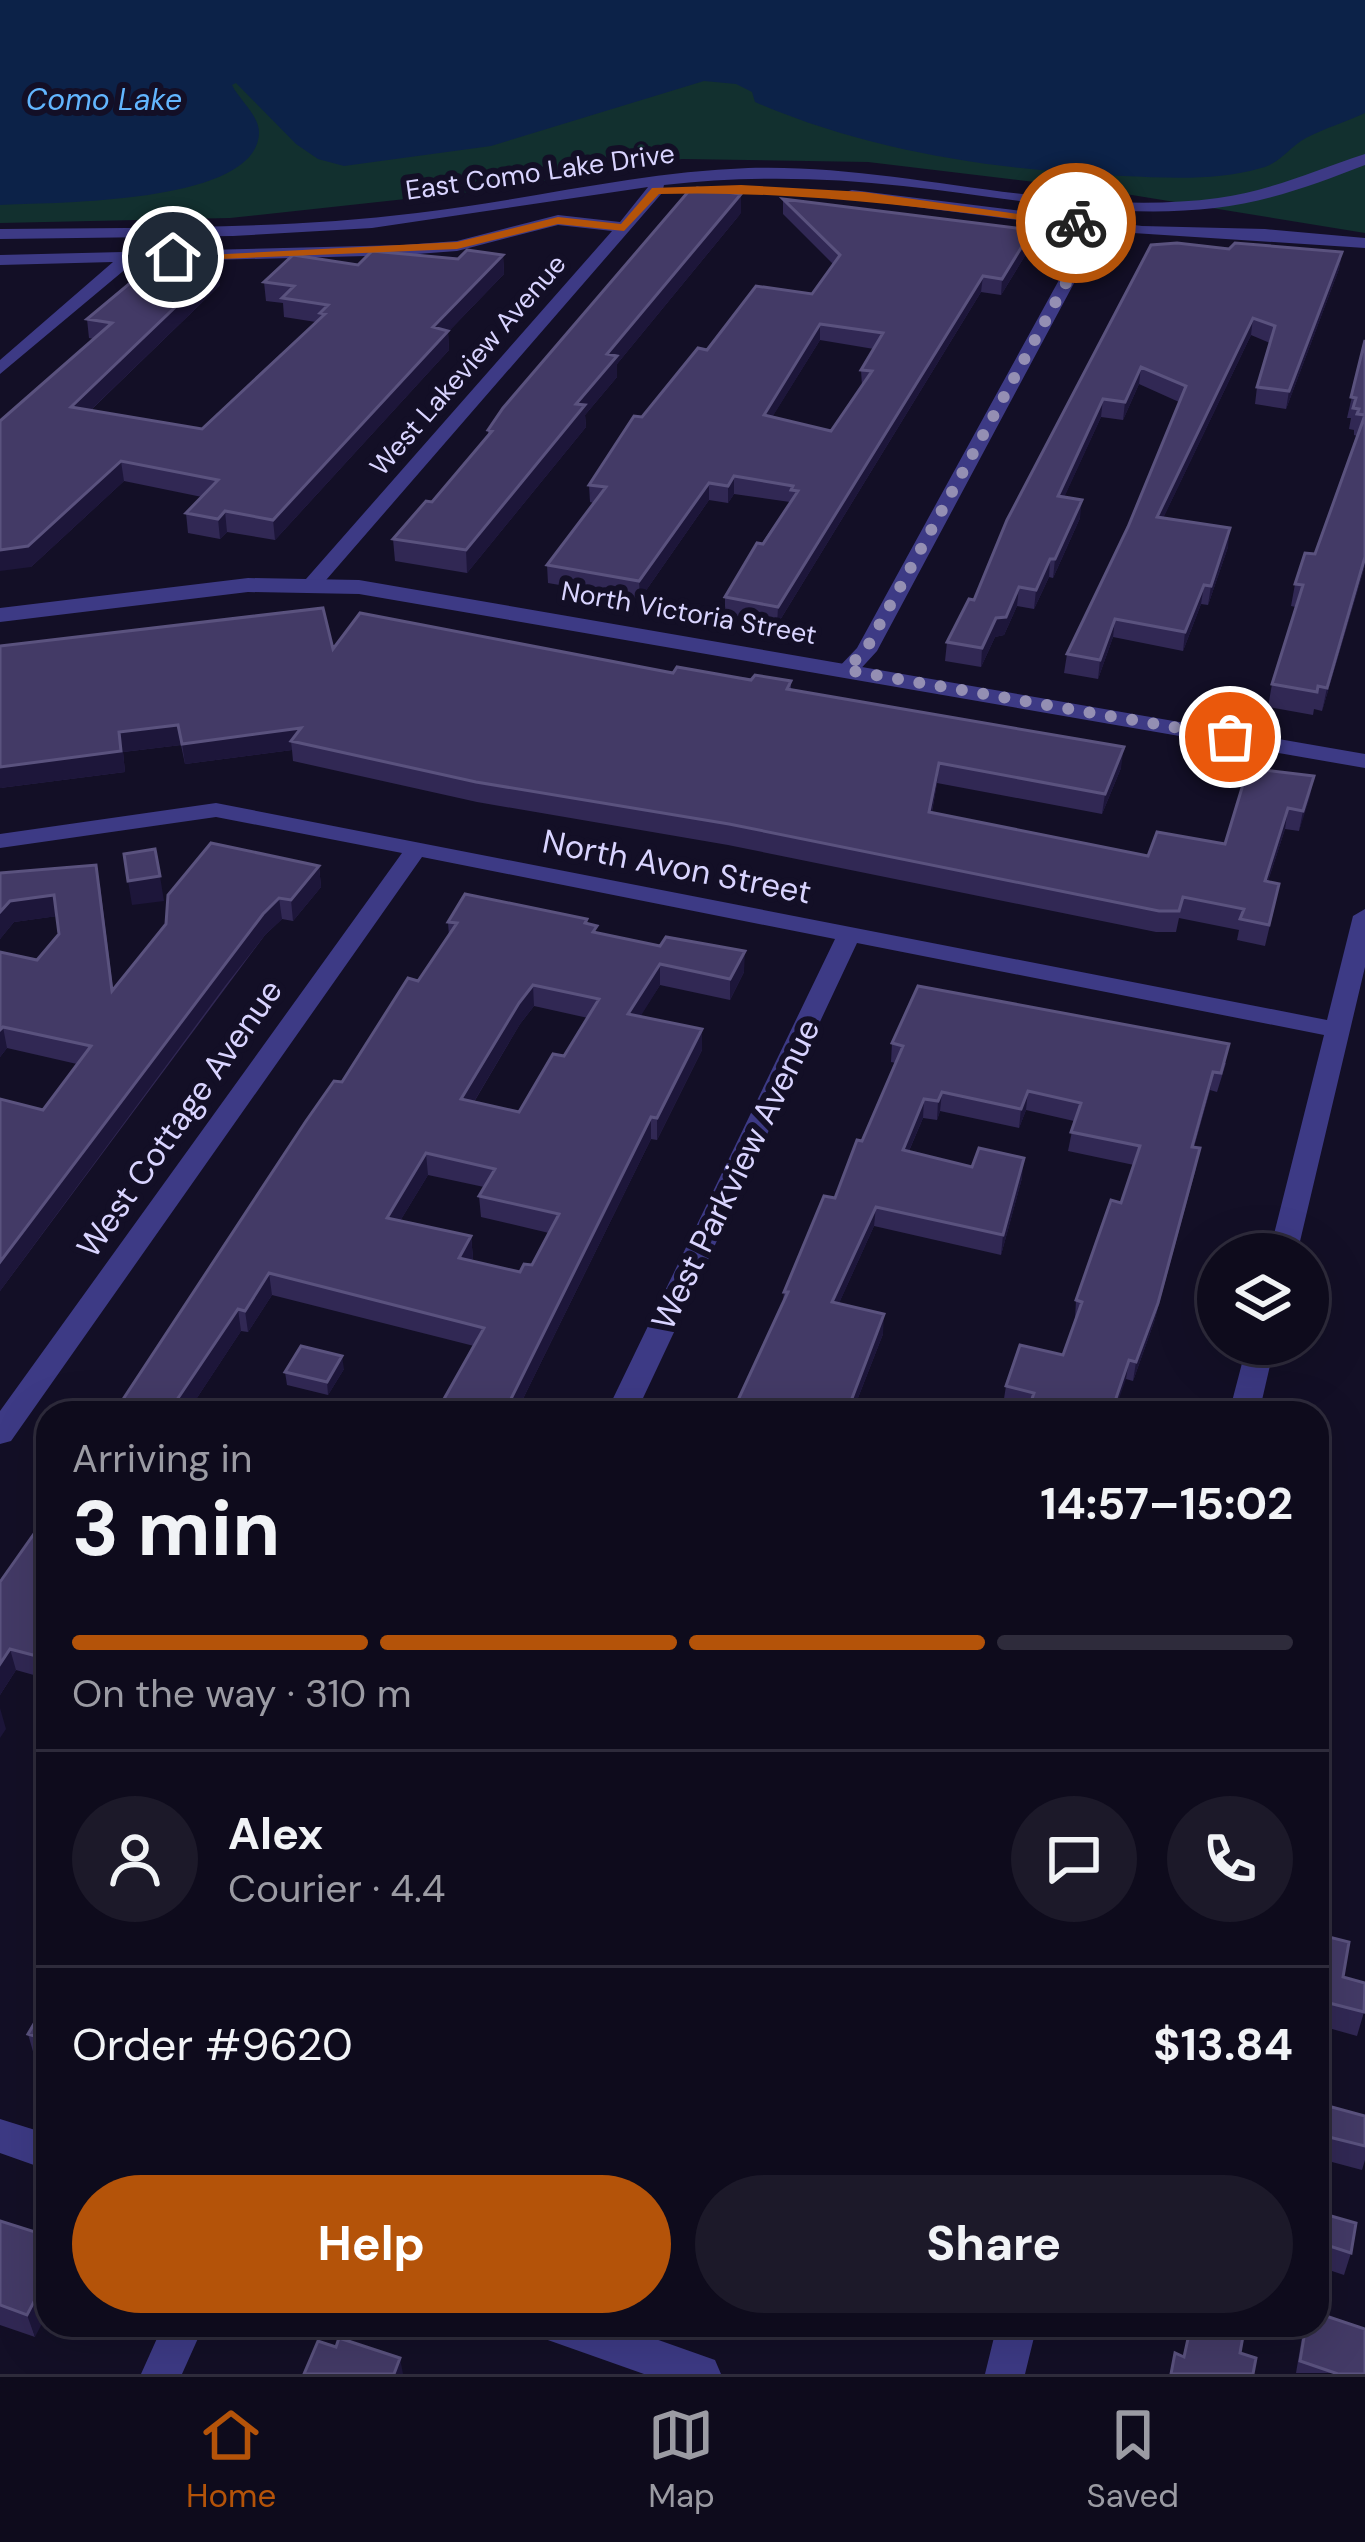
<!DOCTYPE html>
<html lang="en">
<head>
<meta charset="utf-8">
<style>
	body { margin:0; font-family:"DM Sans",sans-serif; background:#1c1929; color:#f1f3f6; height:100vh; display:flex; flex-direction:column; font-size:45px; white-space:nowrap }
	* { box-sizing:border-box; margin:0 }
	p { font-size:39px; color:#9b9ba3 }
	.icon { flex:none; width:66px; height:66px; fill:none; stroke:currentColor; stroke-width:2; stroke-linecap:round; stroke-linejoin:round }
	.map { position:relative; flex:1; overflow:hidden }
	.panel { position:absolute; left:36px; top:1401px; width:1293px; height:936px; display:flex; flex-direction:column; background:#0e0b1c; border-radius:36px; box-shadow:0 12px 48px #0002,0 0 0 3px #2e2b3b }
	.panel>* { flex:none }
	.buttons { position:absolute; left:1197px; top:1233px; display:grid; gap:24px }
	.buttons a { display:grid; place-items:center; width:132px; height:132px; border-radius:50%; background:#0e0b1c; box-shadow:0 12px 48px #0002,0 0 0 3px #2e2b3b; font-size:60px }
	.pin { position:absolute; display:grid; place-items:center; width:102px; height:102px; color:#fff; margin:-51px; border:6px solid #fff; border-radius:50%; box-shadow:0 3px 12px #0007 }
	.courier { position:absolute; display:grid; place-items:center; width:120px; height:120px; margin:-60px; border:9px solid #b45309; border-radius:50%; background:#fff; color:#222; box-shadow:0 3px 15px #0007 }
	.head em { font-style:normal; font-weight:700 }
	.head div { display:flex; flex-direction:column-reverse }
	.head { display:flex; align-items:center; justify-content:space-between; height:204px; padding:0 36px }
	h1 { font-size:78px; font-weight:700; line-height:90px }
	.bar { display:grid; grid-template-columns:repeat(4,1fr); gap:18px 12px; align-content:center; height:144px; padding:0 36px }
	.bar i { height:15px; border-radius:9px; background:#2e2b3b }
	.bar .current { background:#b45309 }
	.bar p { grid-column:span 4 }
	.line { display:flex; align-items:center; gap:30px; padding:0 36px; border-top:3px solid #2e2b3b }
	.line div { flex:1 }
	.round { display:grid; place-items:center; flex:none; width:126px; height:126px; border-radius:63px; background:#1c1929 }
	.cta { display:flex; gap:24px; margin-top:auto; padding:24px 36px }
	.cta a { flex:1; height:138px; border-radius:72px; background:#b45309; color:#fff; font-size:48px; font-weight:700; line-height:138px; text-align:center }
	.cta a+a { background:#1c1929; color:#f1f3f6 }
	.tab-bar { display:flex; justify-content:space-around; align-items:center; height:168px; border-top:3px solid #2e2b3b; background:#0e0b1c; font-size:33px; color:#9b9ba3 }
	.tab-bar a { display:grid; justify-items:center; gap:6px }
	.tab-bar .current { color:#b45309 }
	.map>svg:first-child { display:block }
	.green { fill:#12302f }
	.water { fill:#0c2248 }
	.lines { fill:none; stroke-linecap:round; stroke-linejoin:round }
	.minor { fill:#3d3a85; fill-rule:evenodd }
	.tertiary { fill:#3d3a85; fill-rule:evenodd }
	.wall { fill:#312854; fill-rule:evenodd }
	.shaded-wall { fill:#1d163a }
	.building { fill:#433a66; stroke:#5a527e; stroke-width:3; fill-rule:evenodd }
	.route { fill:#b45309 }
	.done { stroke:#948fb3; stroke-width:12; stroke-dasharray:0 21.6 }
	.labels { text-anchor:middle; stroke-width:12; stroke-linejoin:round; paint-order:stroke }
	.far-street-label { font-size:27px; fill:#d9d4ff; stroke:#130f26 }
	.far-water-label { font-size:30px; font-style:italic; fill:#62b6ff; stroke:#130f26 }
	.street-label { font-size:33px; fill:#d9d4ff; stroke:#130f26 }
</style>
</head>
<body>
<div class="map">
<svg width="1365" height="2374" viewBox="0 0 1365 2374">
	<rect width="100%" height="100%" fill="#130f26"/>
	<!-- green -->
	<path class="green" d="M0 0H1365V233L1101 190 868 162 682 159 479 191 230 218 0 223Z"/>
	<!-- water -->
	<path class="water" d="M0 0H1365V113C1346 122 1325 128 1306 138 1289 147 1281 163 1261 168 1217 181 1168 178 1123 176 997 170 871 152 755 102L752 92 736 84 704 81 491 146 344 166 318 159 296 144 236 83 232 85C240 101 260 116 259 134 255 205 51 202 0 205Z"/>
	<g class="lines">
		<!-- minor -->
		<path class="minor" d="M1365 154V165C1316 184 1268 202 1215 208 1111 220 1006 197 903 186 823 177 744 176 664 185L662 193 320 587 313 589 303 583 306 579 612 231 558 225 457 251 403 255 134 262 0 374V360L113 262 0 265V255L403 245 457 241 558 215 620 222 648 187 372 228 233 236 0 239V229C139 227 279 230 417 213 529 200 637 172 748 168 904 163 1062 219 1218 198 1271 191 1315 170 1365 154Z
			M852 190 1142 226 1265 229 1365 238V248L1102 231 877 651 855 675 847 676 836 670 857 648 1087 229 846 198V192Z
			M216 803 1327 1020 1353 916 1365 909V967L1297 1254H1269L1324 1035 857 943 636 1413H606L835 939 422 857 11 1441 0 1444V1411L402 853 216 817 0 848V834Z
			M1247 1344H1275L1259 1413H1229Z
			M0 2119 48 2134V2170L0 2153Z
			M163 2325H204L182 2374H141Z
			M539 2325H616L715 2360 721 2374H644L545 2339Z
			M997 2325H1037L1025 2374H985Z"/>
		<!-- tertiary -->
		<path class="tertiary" d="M248 578 359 580 1365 754V768L359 594 248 592 0 622V608Z"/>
	</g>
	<!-- wall -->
	<path class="wall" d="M783 199 1031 246 1001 295 981 292 777 625 725 614V597L790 502 734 494 728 503 709 500 640 599 548 583 547 565 594 503 590 502 589 485 642 417 707 350 812 294 833 264 783 214ZM820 340 874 349 861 370 862 386 831 431 772 417Z
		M741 213 617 364V377L585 415 586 427 467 573 395 561 393 539 432 502 488 435V430Z
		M1151 245 1342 252 1339 269 1286 409 1255 404 1257 387 1270 343 1251 335 1163 518 1228 547 1208 605 1201 604 1183 651 1113 637 1098 679 1064 673 1067 654 1128 527 1179 402 1139 384 1123 420 1101 417 1064 497 1080 518 1053 578 1049 577 1034 609 1017 606 1004 635 995 637 981 667 945 661 947 642 974 600Z
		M503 255 504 274 448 332 449 350 275 540 227 532 220 539 188 533 186 513 202 497 124 481 31 567 94 339 89 338 87 319 220 285 91 410 202 429 316 322 284 317 283 303 266 301 264 282 358 265Z
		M1365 340V565L1322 711 1314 709 1313 715 1268 707 1272 684 1296 607 1291 606 1295 584 1315 554 1357 436 1354 435V430L1349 429 1351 418H1347Z
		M333 649 791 681V689L1121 768 1102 814 937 783 932 812 1148 856 1225 844 1314 776 1299 831 1285 829 1268 881 1275 904 1265 946 1237 940 1239 930 1179 918 1176 932H1156L728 845 477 802 293 761 292 750 185 764 181 745 123 752 125 772 0 788Z
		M319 866 321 887 293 921 282 919 265 935 0 1291V1099L43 1110 77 1064 7 1048 0 1057V952L37 960 59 934 57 916 14 922 0 939V873L100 886 113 989Z
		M587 919V924L597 933 744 972 730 1000 660 985 640 1016 702 1050 657 1140 651 1139 516 1413H445L444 1399 474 1346 272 1295 248 1332 241 1331 187 1413 342 1082 418 981 449 936 448 922ZM534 1006 588 1018 564 1056 519 1112 474 1102 520 1024ZM428 1175 484 1187 479 1196 481 1217 549 1233 532 1265 520 1272 471 1261 473 1258 471 1236 400 1221Z
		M892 1043 1226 1063 1217 1092 1210 1090 1194 1147 1196 1168 1154 1322 1133 1381 1126 1379 1028 1411 1003 1405 1006 1386 1063 1355 1075 1320 1076 1300 1121 1203 1134 1165 1068 1151 1074 1121 1026 1110 1019 1128 940 1111 937 1120 923 1118 909 1151 1022 1178 1001 1255 874 1226 839 1303 883 1334 856 1403 872 1406V1413H732L783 1302 784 1292 835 1198 896 1063 891 1062Z
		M344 1369 328 1395 287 1385 285 1372Z
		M48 1514V1679L16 1670 0 1695V1582Z
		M1317 1934 1364 2012 1357 2036 1325 2027 1320 2045 1317 2044Z
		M48 2000V2059L34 2055 28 2034Z
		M1317 2103 1365 2116V2160L1362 2170 1317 2158Z
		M1317 2212 1351 2253 1344 2275 1317 2266Z
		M0 2221 35 2337 0 2325Z
		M1304 2325H1317L1365 2373H1296Z"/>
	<!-- shaded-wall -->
	<path class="shaded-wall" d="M741 194V213L617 364V377L585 415 586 427 467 573 466 550 576 404 607 354Z
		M1032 230 1031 246 1001 295 1002 279Z
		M1342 252 1339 269 1286 409 1289 391Z
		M503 255 504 274 448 332 449 350 275 540 273 520 433 327Z
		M218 266 220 285 74 426 71 407Z
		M983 276 981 292 777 625 778 607Z
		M1253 318 1251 335 1155 535 1157 517Z
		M820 324V340L763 432 764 415Z
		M1141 367 1139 384 1123 420 1125 402Z
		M1103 399 1101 417 1056 515 1058 496Z
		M121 461 124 481 31 567 0 571V550Z
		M734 476V494L728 503V486Z
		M709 483V500L640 599 639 581Z
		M1082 500 1080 518 1053 578 1055 559Z
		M225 511 227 532 220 539 218 519Z
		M1230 528 1228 547 1208 605 1211 586Z
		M1365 557V565L1322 711 1327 688Z
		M1050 559 1049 577 1034 609 1036 590Z
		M1204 585 1201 604 1183 651 1185 632Z
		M1019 587 1017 606 1004 635 995 637 981 667 982 648 996 618Z
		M1115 619 1113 637 1098 679 1100 660Z
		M178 725 181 745 123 752 125 772 0 788V767L119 732Z
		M301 728 291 741 292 750 185 764 182 744Z
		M1124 747 1121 768 1102 814 1105 794Z
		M939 763 937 783 928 832 929 812Z
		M1314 776 1310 797 1299 831 1303 811Z
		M1288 808 1285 829 1261 902 1265 881Z
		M319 866 321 887 293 921 291 900Z
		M160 876 164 901 132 905 128 881Z
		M54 895 58 916 14 922 0 939V912L10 901Z
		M279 898 282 919 265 935 225 986 0 1291V1262L222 965 263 914Z
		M745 951 744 972 730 1000V979Z
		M660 964V985L629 1035 628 1014Z
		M533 985 534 1006 520 1024 463 1120 461 1099 519 1003Z
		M3 1027 7 1048 0 1057V1030Z
		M702 1029V1050L657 1140V1118Z
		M1213 1072 1210 1090 1188 1166 1192 1147Z
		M1028 1091 1026 1110 1019 1128 1021 1109Z
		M942 1092 940 1111 937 1120 938 1101Z
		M924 1099 923 1118 901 1169 903 1150Z
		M651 1117V1139L516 1413H504Z
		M1200 1148 1196 1168 1154 1322 1133 1381 1136 1362Z
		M426 1153 428 1175 389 1239 387 1218Z
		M1024 1158 1022 1178 1001 1255 1003 1235Z
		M876 1207 874 1226 831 1321 832 1302Z
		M471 1236 473 1258 461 1280 459 1258Z
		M269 1273 272 1295 248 1332 245 1311Z
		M238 1309 241 1331 187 1413H168Z
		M884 1314 883 1334 852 1413 851 1401Z
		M342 1356 344 1369 328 1395 327 1382Z
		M1129 1360 1126 1379 1114 1413H1111Z
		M10 1649 16 1670 0 1695V1664Z
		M0 1708 6 1729 0 1738Z
		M48 2275V2312L35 2337 27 2315Z
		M400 2358 403 2374H394Z"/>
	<!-- building -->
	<path class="building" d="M697 188 741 194 607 354 617 356 576 404 585 405 466 550 393 539 426 501 432 502 492 431 488 430 503 408 688 192Z
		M783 199 1032 230 1002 279 983 276 778 607 725 597 757 543 763 544 798 491 791 490 793 486 734 476 728 486 709 483 639 581 547 565 606 487 589 485 634 416 642 417 698 348 707 350 756 286 812 294 840 255ZM820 324 883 333 861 370 872 371 831 431 764 415Z
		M1177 243 1229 249 1235 243 1342 252 1289 391 1257 387 1275 326 1253 318 1157 517 1230 528 1211 586 1204 585 1185 632 1115 619 1100 660 1067 654 1128 527 1186 386 1141 367 1125 402 1103 399 1058 496 1082 500 1055 559H1050L1036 590 1019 587 1006 617 996 618 982 648 947 642 969 599 974 600 1007 520 1151 245Z
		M467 250 503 255 433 327 448 331 273 520 225 511 218 519 186 513 218 480 121 461 28 546 0 550V421L112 323 87 319 160 258 218 266 71 407 202 429 325 314 320 313 328 305 282 298 294 286 264 282 293 255 358 265 372 251 458 259Z
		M1365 340V557L1327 688 1318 686 1317 692 1272 684 1303 585 1295 584 1305 553 1315 554 1365 415 1357 414 1359 409 1353 408 1356 398 1351 397Z
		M323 608 333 649 360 613 673 673 677 667 751 680 755 675 791 681 787 689 1124 747 1105 794 939 763 929 812 1148 856 1157 832 1225 844 1248 768 1314 776 1303 811 1288 808 1265 881 1279 884 1269 925 1240 919 1244 909 1183 897 1179 911H1159L729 824 476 782 291 741 301 728 182 744 178 725 119 732 121 751 0 767V646Z
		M211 843 319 866 291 900 279 898 263 914 0 1262V1099L43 1110 91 1046 3 1027 0 1030V952L37 960 59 934 54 895 10 901 0 912V873L96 865 112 991 166 924 168 895Z
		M155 849 160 876 128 881 124 854Z
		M465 894 587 919 585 923 597 926 593 932 660 946 666 937 745 951 730 979 660 964 628 1014 702 1029 657 1118 651 1117 504 1413H447L453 1402 444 1399 484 1328 269 1273 245 1311 238 1309 168 1413H114L306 1121 334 1081 342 1082 408 978 418 981 457 923 448 922ZM533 985 599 999 564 1056 553 1054 519 1112 461 1099 519 1003ZM426 1153 495 1169 479 1196 559 1214 532 1265 524 1264 520 1272 459 1258 471 1236 387 1218Z
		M918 986 1229 1044 1221 1073 1213 1072 1192 1147 1200 1148 1158 1303 1136 1362 1129 1360 1111 1413H1027L1034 1393 1006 1386 1020 1345 1063 1355 1082 1302 1076 1300 1111 1200 1121 1203 1140 1146 1071 1132 1081 1103 1028 1091 1021 1109 942 1092 938 1101 924 1099 903 1150 972 1167 979 1148 1024 1158 1003 1235 876 1207 832 1302 884 1314 851 1401 872 1406 869 1413H732L788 1292H784L824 1196 835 1198 857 1140 862 1141 903 1046 892 1043Z
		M301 1346 342 1356 327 1382 285 1372Z
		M48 1514V1607L45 1612 48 1613V1659L10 1649 0 1664V1582Z
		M1317 1934 1349 1942 1343 1977 1365 1983 1364 2012 1329 2003 1327 2022 1319 2020 1317 2034Z
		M48 2000V2040L28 2034Z
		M1317 2103 1365 2116V2146L1317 2134Z
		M1317 2212 1356 2223 1351 2253 1317 2242Z
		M0 2221 48 2236V2275L27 2315 0 2305Z
		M1317 2313 1365 2329V2374H1338L1300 2361 1306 2325H1317Z
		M1191 2325H1245L1240 2353 1256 2358 1253 2374H1171L1175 2353 1184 2357Z
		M339 2338 400 2358 394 2374H304L318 2341 336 2347Z"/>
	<!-- route -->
	<path class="route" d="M741 185 864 192 1081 223 1076 227C936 209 800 190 659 194L624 231 558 224 457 249 173 261 167 257 457 242 558 217 621 224 652 188Z"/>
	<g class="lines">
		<!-- done -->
		<path class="done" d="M1076 223 1097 226 869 644 847 670 1230 737"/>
	</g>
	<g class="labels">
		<!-- far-street labels -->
		<g class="far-street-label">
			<text transform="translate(540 172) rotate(-8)" y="9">East Como Lake Drive</text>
			<text transform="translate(468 365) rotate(-49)" y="9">West Lakeview Avenue</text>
			<text transform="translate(689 613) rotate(10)" y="9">North Victoria Street</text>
		</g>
		<!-- far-water labels -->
		<g class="far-water-label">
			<text x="104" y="110">Como Lake</text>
		</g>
		<!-- street labels -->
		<g class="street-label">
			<text transform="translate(677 866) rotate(11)" y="12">North Avon Street</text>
			<text transform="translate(179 1118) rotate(-55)" y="12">West Cottage Avenue</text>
			<text transform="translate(735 1174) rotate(-64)" y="12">West Parkview Avenue</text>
		</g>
	</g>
</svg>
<div class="buttons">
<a><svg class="icon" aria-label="layers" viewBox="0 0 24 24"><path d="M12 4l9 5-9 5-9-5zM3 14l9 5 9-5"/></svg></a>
</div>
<div class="pin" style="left:1230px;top:737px;background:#ea580c"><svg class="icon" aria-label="bag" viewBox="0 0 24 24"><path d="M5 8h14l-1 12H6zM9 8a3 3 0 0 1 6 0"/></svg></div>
<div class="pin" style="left:173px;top:257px;background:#1f2937"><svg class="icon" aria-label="home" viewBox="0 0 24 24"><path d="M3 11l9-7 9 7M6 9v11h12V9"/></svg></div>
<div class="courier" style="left:1076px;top:223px"><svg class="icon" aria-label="bike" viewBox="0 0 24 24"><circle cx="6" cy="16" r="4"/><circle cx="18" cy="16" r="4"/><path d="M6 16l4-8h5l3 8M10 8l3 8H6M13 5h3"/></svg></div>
<section class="panel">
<div class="head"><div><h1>3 min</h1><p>Arriving in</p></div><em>14:57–15:02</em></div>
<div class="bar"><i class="current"></i><i class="current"></i><i class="current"></i><i></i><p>On the way · 310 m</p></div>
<div class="line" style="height:216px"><a class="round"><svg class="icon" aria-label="person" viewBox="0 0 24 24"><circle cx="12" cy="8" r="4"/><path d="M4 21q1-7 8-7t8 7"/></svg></a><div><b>Alex</b><p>Courier · 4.4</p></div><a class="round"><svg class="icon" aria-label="chat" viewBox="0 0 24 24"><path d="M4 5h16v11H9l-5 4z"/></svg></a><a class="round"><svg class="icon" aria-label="phone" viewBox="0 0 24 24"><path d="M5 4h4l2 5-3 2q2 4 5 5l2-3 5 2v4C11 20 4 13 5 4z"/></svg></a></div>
<div class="line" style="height:156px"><div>Order #9620</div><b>$13.84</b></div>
<div class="cta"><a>Help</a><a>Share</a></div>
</section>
</div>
<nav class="tab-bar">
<a class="current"><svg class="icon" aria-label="home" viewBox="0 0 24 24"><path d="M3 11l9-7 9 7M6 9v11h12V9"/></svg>Home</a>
<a><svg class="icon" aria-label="map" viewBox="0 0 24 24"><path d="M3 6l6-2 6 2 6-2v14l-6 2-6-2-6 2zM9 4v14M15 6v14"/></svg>Map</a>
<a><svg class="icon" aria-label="saved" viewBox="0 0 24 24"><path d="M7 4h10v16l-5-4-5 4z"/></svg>Saved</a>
</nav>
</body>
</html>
